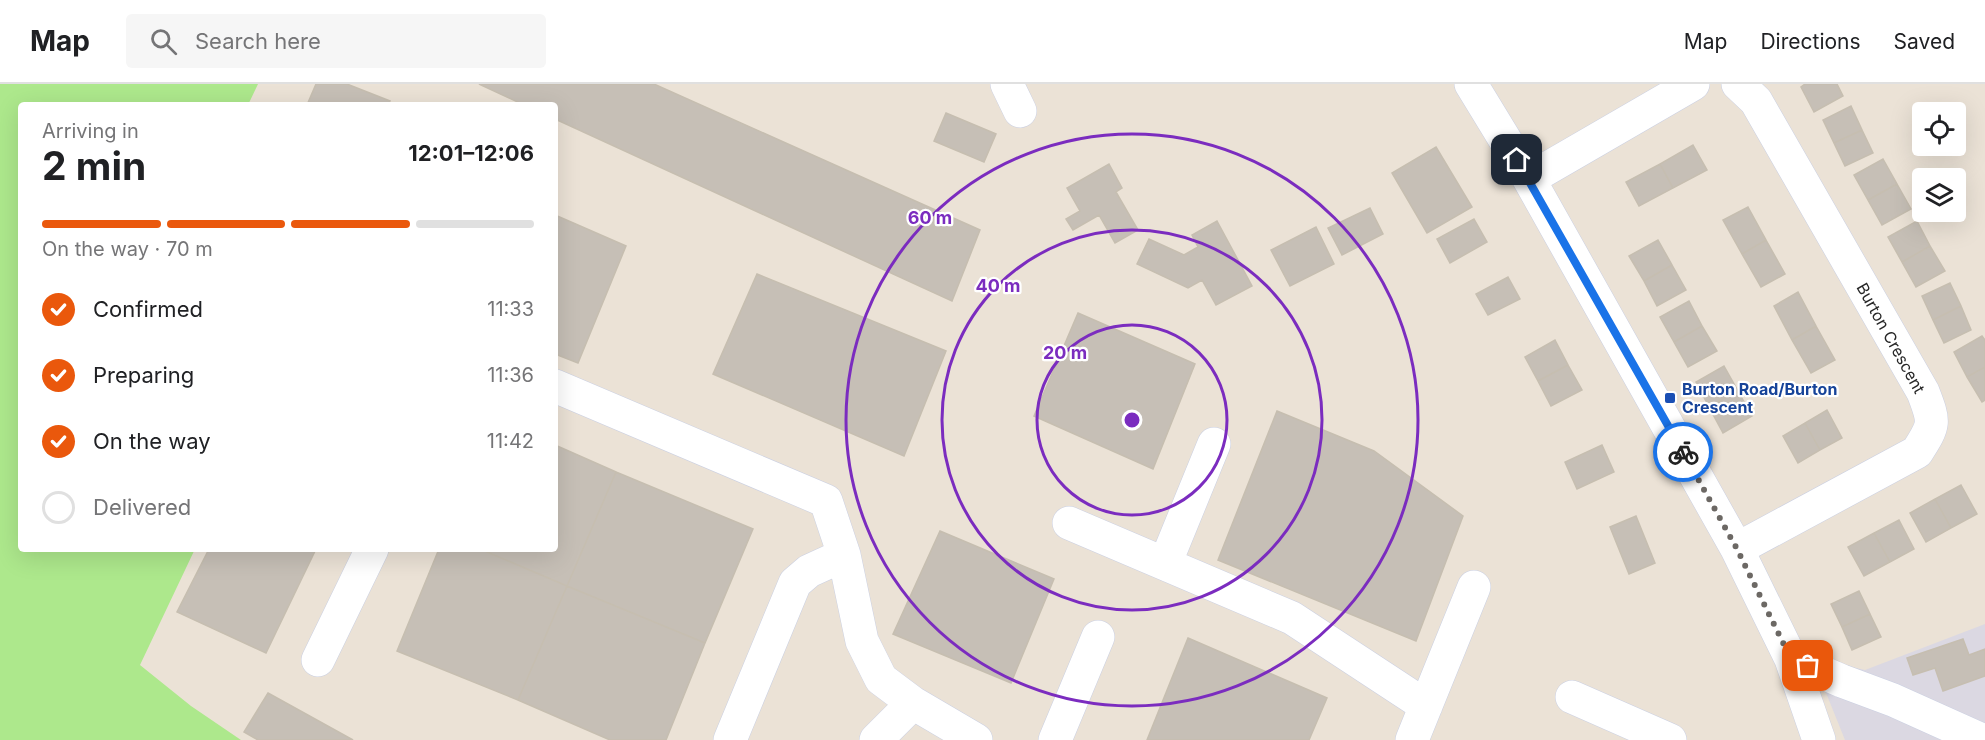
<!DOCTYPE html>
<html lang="en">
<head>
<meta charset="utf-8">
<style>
	body { margin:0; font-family:Inter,sans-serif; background:#f6f6f6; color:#202124; height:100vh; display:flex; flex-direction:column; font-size:22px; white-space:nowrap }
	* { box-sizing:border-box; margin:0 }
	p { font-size:20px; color:#757577 }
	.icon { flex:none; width:33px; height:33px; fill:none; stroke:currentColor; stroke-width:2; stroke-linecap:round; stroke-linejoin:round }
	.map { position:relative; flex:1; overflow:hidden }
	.drawer { position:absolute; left:18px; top:18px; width:540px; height:450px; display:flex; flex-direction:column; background:#fff; border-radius:6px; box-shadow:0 6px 24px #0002 }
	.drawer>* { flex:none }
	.tools { position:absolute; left:1912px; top:18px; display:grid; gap:12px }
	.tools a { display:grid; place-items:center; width:54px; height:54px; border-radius:6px; background:#fff; box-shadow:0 6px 24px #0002; font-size:30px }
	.pin { position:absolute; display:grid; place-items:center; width:51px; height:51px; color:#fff; margin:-26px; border-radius:12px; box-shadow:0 3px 9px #0006 }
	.courier { position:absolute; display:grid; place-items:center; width:60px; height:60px; margin:-30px; border:4px solid #1a73e8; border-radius:50%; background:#fff; color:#222; box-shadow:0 2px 8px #0007 }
	.head em { font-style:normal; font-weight:700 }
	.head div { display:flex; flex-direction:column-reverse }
	.head { display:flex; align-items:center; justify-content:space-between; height:102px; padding:0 24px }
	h1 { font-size:39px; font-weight:700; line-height:45px }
	.bar { display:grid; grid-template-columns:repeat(4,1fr); gap:9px 6px; align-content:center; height:72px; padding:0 24px }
	.bar i { height:8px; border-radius:4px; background:#e0e0e0 }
	.bar .current { background:#ea580c }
	.bar p { grid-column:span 4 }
	ol { padding:0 24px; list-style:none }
	li { display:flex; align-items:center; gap:18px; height:66px }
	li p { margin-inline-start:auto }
	li .icon { padding:6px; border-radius:50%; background:#ea580c; color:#fff; stroke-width:4 }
	li:last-child { color:#757577 }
	li i { width:33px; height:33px; border:3px solid #e0e0e0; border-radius:50% }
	header { display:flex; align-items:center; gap:36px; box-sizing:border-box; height:84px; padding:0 30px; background:#fff; border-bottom:2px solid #e0e0e0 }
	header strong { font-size:28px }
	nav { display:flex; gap:33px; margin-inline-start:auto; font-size:21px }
	.search { width:420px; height:54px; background:#f6f6f6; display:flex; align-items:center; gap:15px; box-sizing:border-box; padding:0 21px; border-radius:6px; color:#757577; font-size:22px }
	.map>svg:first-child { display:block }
	.industrial { fill:#dbd8e2 }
	.green { fill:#ade88c }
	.building { fill:#c6bfb6; stroke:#c6beb0; stroke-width:1.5 }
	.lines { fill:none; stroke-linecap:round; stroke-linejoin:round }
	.minor-casing { stroke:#cbd0e2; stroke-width:34 }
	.minor { stroke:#fff; stroke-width:33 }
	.done { stroke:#6c6864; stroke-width:6; stroke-dasharray:0 10.8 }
	.route { stroke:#1a73e8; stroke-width:8 }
	.ring { fill:none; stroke:#7b2cbf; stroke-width:3 }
	.transit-dot { fill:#1a4fb4; stroke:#fff; stroke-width:2 }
	.labels { text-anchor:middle; stroke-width:4.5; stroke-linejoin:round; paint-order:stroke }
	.street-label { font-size:16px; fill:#272727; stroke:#fff }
	.transit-label { font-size:16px; font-weight:bold; fill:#164399; stroke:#fff; text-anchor:start }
	.centre { fill:#7b2cbf; stroke:#fff; stroke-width:3 }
	.ring-label { font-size:18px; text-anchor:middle; font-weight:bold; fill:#7b2cbf; stroke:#fff; stroke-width:4.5; stroke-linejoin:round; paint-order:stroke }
</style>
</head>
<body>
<header>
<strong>Map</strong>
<div class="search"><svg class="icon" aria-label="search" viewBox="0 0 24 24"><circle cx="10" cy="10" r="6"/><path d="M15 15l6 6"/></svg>Search here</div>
<nav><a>Map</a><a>Directions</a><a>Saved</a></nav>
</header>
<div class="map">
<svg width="1985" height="656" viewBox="0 0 1985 656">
	<rect width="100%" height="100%" fill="#ebe2d6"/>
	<!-- industrial -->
	<path class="industrial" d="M1985 540V656H1845L1812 574 1865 586Z"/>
	<!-- green -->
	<path class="green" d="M0 0H258L248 21H21V465H195L140 581 191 622 241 656H0Z"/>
	<!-- building -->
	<path class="building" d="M316 0H347L390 17 388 21H307Z
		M479 0H654L980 146 952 217 555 35V21H524Z
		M1805 0H1837L1843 12 1814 28 1801 3Z
		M1851 22 1862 46 1834 59 1823 36Z
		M946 29 996 50 984 78 934 57Z
		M1862 46 1873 69 1845 82 1834 59Z
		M1693 61 1707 86 1673 104 1660 80Z
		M1436 63 1472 123 1427 149 1392 89Z
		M1883 75 1897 100 1868 116 1854 91Z
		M1109 80 1122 104 1116 108 1138 146 1115 159 1099 131 1073 146 1066 135 1080 127 1067 104Z
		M1660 80 1673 104 1639 122 1626 98Z
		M1897 100 1911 125 1882 141 1868 116Z
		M1748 123 1766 156 1742 170 1723 136Z
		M1370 124 1383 150 1342 171 1328 144Z
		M555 131 626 162 578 279 555 270Z
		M1474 135 1487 158 1450 179 1437 155Z
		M1217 137 1252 202 1216 221 1202 196 1188 204 1137 180 1149 155 1184 171 1198 163 1192 151Z
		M1917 137 1930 162 1902 178 1888 153Z
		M1316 143 1334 180 1290 202 1271 166Z
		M1658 156 1672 181 1644 197 1629 172Z
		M1766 156 1785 190 1761 203 1742 170Z
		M1930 162 1945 187 1916 203 1902 178Z
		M1672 181 1686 206 1657 222 1644 197Z
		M757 190 946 267 904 372 713 290Z
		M1508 193 1520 215 1488 231 1476 210Z
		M1950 199 1961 222 1933 236 1922 212Z
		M1798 208 1816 242 1792 256 1774 222Z
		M1689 217 1702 242 1674 258 1660 233Z
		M1961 222 1971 246 1944 259 1933 236Z
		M1078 229 1195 280 1153 385 1034 332Z
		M1702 242 1717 267 1688 283 1674 258Z
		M1816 242 1835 276 1811 289 1792 256Z
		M1982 252 1985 256V283L1967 293 1954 268Z
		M1555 256 1568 281 1538 297 1525 273Z
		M1568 281 1582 306 1551 322 1538 297Z
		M1724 282 1738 307 1709 323 1696 298Z
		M1985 283V316L1982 318 1967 293Z
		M1738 307 1752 332 1723 349 1709 323Z
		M1827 326 1842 354 1820 366 1805 339Z
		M1277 327 1374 367 1463 432 1416 557 1218 476Z
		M1805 339 1820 366 1798 379 1783 352Z
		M555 361 616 388 567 502 480 465H555Z
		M1602 361 1614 388 1577 405 1565 378Z
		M616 388 753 445 705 559 567 502Z
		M1961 401 1977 430 1951 444 1935 415Z
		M1935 415 1951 444 1926 458 1910 429Z
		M1636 432 1655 479 1629 490 1610 443Z
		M1899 436 1914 465 1890 478 1874 449Z
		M940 447 1054 495 1011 599 893 550Z
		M1874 449 1890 478 1864 492 1848 463Z
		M209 465H316L266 569 177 528Z
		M439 465H480L567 502 518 616 397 567Z
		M567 502 705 559 666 656H610L518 616Z
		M1859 507 1870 530 1842 543 1831 520Z
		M1870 530 1881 553 1852 566 1842 543Z
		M1188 554 1327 614 1309 656H1147Z
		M1963 555 1969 571 1985 565V592L1943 607 1935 584 1913 591 1907 574Z
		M268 609 353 656H258L244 648Z"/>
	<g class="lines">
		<!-- minor casing -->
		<g class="minor-casing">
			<path id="minor" d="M1007 0 1020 27
				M1471 0 1529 95 1737 465 1791 575 1819 656
				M1529 95 1693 0
				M555 302 826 417 844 471 862 557 881 595 913 619 976 656
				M1069 439 1292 534 1426 622
				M1737 465 1917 368C1935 340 1935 339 1923 308L1756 17 1738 0
				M1165 480 1214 360
				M1791 575 1842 597 1893 616 1982 656
				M318 576 372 465
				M1572 613 1670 656
				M730 656 795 499 809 487 844 471
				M876 656 913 619
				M1055 656 1098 553
				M1412 656 1474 503"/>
		</g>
		<!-- minor -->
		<use href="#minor" class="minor"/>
	</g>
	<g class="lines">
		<!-- done -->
		<path class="done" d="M1683 368 1737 465 1791 575 1808 582"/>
		<!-- route -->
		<path class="route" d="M1517 76 1683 368"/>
	</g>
	<!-- distance rings -->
	<g class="ring">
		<circle cx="1132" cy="336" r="95"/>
		<circle cx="1132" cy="336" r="190"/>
		<circle cx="1132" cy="336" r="286"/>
	</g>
	<!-- markers -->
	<rect class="transit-dot" x="1664" y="308" width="12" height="12" rx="3"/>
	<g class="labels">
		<!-- street labels -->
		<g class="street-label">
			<text transform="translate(1891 254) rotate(61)" y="6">Burton Crescent</text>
		</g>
		<!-- transit labels -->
		<g class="transit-label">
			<text x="1682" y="311">Burton Road/Burton<tspan x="1682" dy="18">Crescent</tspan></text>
		</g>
	</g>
	<circle cx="1132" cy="336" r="9" class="centre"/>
	<g class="ring-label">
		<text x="930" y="140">60 m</text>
		<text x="998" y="208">40 m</text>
		<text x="1065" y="275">20 m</text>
	</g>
</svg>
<div class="tools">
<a><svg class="icon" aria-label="locate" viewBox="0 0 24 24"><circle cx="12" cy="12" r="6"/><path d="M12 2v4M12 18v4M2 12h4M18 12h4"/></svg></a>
<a><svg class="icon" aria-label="layers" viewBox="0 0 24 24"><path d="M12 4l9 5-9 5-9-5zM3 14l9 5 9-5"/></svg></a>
</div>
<div class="pin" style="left:1808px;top:582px;background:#ea580c"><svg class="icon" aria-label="bag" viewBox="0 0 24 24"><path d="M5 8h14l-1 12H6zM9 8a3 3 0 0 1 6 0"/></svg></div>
<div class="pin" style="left:1517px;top:76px;background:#1f2937"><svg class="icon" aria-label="home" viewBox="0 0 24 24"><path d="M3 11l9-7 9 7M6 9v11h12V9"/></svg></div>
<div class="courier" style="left:1683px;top:368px"><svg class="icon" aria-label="bike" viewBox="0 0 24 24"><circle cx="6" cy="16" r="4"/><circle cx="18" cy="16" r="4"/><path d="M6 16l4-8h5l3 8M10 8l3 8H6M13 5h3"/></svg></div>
<section class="drawer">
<div class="head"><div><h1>2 min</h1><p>Arriving in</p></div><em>12:01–12:06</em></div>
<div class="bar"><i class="current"></i><i class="current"></i><i class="current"></i><i></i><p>On the way · 70 m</p></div>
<ol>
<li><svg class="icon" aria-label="check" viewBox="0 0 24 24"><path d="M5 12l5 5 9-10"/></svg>Confirmed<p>11:33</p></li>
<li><svg class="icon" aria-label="check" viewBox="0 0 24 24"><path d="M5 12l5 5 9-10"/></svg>Preparing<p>11:36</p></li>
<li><svg class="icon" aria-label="check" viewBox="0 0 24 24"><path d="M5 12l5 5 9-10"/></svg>On the way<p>11:42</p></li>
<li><i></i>Delivered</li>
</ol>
</section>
</div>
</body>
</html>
